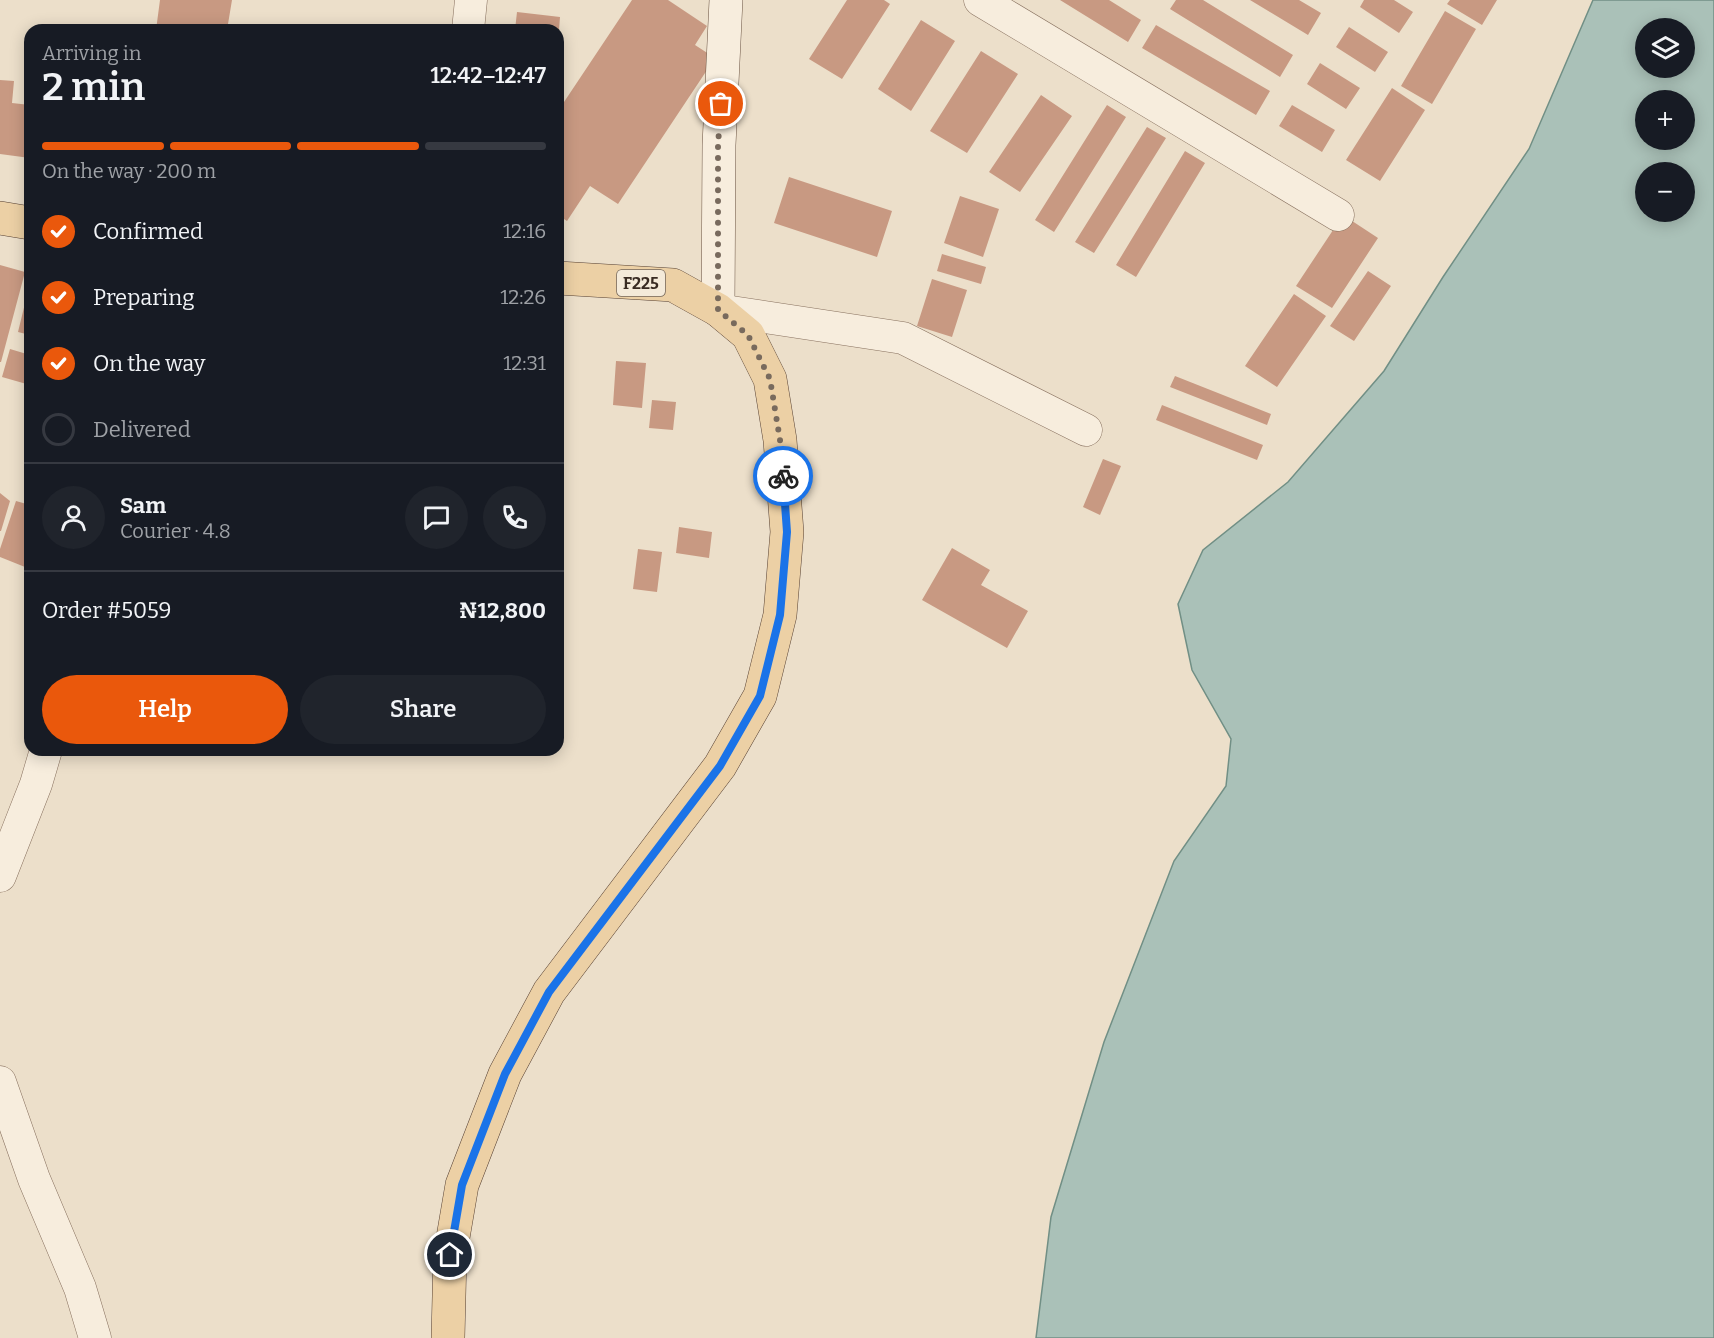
<!DOCTYPE html>
<html lang="en">
<head>
<meta charset="utf-8">
<style>
	body { margin:0; font-family:Bitter,serif; background:#20242c; color:#f1f3f6; height:100vh; display:flex; flex-direction:column; font-size:22px; white-space:nowrap }
	* { box-sizing:border-box; margin:0 }
	p { font-size:20px; color:#9ea1a6 }
	.icon { flex:none; width:33px; height:33px; fill:none; stroke:currentColor; stroke-width:2; stroke-linecap:round; stroke-linejoin:round }
	.map { position:relative; flex:1; overflow:hidden }
	.sheet { position:absolute; left:24px; top:24px; width:540px; height:732px; display:flex; flex-direction:column; background:#171b24; border-radius:18px; box-shadow:0 3px 15px #0003 }
	.sheet>* { flex:none }
	.fabs { position:absolute; left:1635px; top:18px; display:grid; gap:12px }
	.fabs a { display:grid; place-items:center; width:60px; height:60px; border-radius:50%; background:#171b24; box-shadow:0 3px 15px #0003; font-size:30px }
	.pin { position:absolute; display:grid; place-items:center; width:51px; height:51px; color:#fff; margin:-26px; border:3px solid #fff; border-radius:50%; box-shadow:0 2px 6px #0007 }
	.courier { position:absolute; display:grid; place-items:center; width:60px; height:60px; margin:-30px; border:4px solid #1a73e8; border-radius:50%; background:#fff; color:#222; box-shadow:0 2px 8px #0007 }
	.headline em { font-style:normal; font-weight:600 }
	.headline div { display:flex; flex-direction:column-reverse }
	.headline { display:flex; align-items:center; justify-content:space-between; height:102px; padding:0 18px }
	h1 { font-size:39px; font-weight:600; line-height:45px }
	.bar { display:grid; grid-template-columns:repeat(4,1fr); gap:9px 6px; align-content:center; height:72px; padding:0 18px }
	.bar i { height:8px; border-radius:4px; background:#363941 }
	.bar .on { background:#ea580c }
	.bar p { grid-column:span 4 }
	.line { display:flex; align-items:center; gap:15px; padding:0 18px; border-top:2px solid #363941 }
	.line div { flex:1 }
	.round { display:grid; place-items:center; flex:none; width:63px; height:63px; border-radius:32px; background:#20242c }
	ol { padding:0 18px; list-style:none }
	li { display:flex; align-items:center; gap:18px; height:66px }
	li p { margin-inline-start:auto }
	li .icon { padding:6px; border-radius:50%; background:#ea580c; color:#fff; stroke-width:4 }
	li:last-child { color:#9ea1a6 }
	li i { width:33px; height:33px; border:3px solid #363941; border-radius:50% }
	.action { display:flex; gap:12px; margin-top:auto; padding:12px 18px }
	.action a { flex:1; height:69px; border-radius:36px; background:#ea580c; color:#fff; font-size:24px; font-weight:600; line-height:69px; text-align:center }
	.action a+a { background:#20242c; color:#f1f3f6 }
	.map>svg:first-child { display:block }
	.water { fill:#aac1b8; stroke:#718f85; stroke-width:1.5; fill-rule:evenodd }
	.building { fill:#c89982 }
	.lines { fill:none; stroke-linecap:round; stroke-linejoin:round }
	.street-casing { stroke:#88715f; stroke-width:33 }
	.secondary-casing { stroke:#6a5342; stroke-width:34 }
	.primary-casing { stroke:#564033; stroke-width:34 }
	.street { stroke:#f7eddd; stroke-width:32 }
	.secondary { stroke:#f7eddd; stroke-width:33 }
	.primary { stroke:#ecd0a5; stroke-width:33 }
	.done { stroke:#786a5d; stroke-width:6; stroke-dasharray:0 10.8 }
	.route { stroke:#1a73e8; stroke-width:8 }
	.labels { text-anchor:middle; stroke-width:5; stroke-linejoin:round; paint-order:stroke }
	.shield { fill:#f4ead9; stroke:#716459; stroke-width:1.5 }
	.shield-label { font-size:16px; font-weight:bold; fill:#392b22 }
</style>
</head>
<body>
<div class="map">
<svg width="1714" height="1338" viewBox="0 0 1714 1338">
	<rect width="100%" height="100%" fill="#ecdfca"/>
	<!-- water -->
	<path class="water" d="M1593 0H1714V1338H1036L1051 1217 1104 1042 1174 861 1226 786 1231 739 1192 670 1178 604 1203 550 1288 482 1384 371 1443 277 1529 149ZM1646 28H1684V68H1646ZM1646 100H1684V140H1646ZM1646 172H1684V212H1646Z"/>
	<!-- building -->
	<path class="building" d="M160 0H232L227 30H156Z
		M632 0H668L707 26 695 45 715 58 618 204 590 186 567 221 558 215V111Z
		M847 0H884L890 4 842 79 809 59Z
		M1060 0H1109L1141 20 1128 42Z
		M1176 0H1203L1293 55 1280 77 1170 9Z
		M1250 0H1299L1321 13 1308 35Z
		M1364 0H1394L1413 12 1399 33 1360 7Z
		M1450 0H1497L1482 25 1447 4Z
		M1445 11 1476 29 1432 104 1401 86Z
		M517 12 560 17 559 30H515Z
		M921 20 955 41 911 111 878 89Z
		M1156 25 1270 91 1256 115 1142 48Z
		M1349 27 1388 52 1375 72 1336 47Z
		M981 51 1018 74 967 153 930 131Z
		M1320 63 1360 88 1346 109 1307 84Z
		M0 80 14 81 12 103 30 105V158L0 154Z
		M1392 88 1425 110 1380 181 1346 160Z
		M1041 95 1072 116 1020 192 989 172Z
		M1107 105 1126 117 1054 232 1035 220Z
		M1292 105 1335 130 1322 152 1279 126Z
		M1147 127 1166 138 1094 253 1075 242Z
		M1185 151 1205 163 1136 277 1116 265Z
		M789 177 892 211 877 257 774 223Z
		M960 196 999 209 983 257 944 243Z
		M1343 215 1378 238 1332 308 1296 286Z
		M942 254 986 267 981 284 937 271Z
		M0 265 25 272 1 362H0Z
		M1368 271 1391 286 1354 341 1330 326Z
		M932 279 967 290 952 337 917 326Z
		M29 287H30V335L18 332Z
		M1294 294 1326 316 1277 387 1245 366Z
		M10 349 30 355V385L2 377Z
		M616 361 646 363 642 408 613 405Z
		M1175 376 1271 414 1267 425 1170 387Z
		M652 400 676 402 673 430 649 428Z
		M1162 405 1263 445 1257 460 1156 420Z
		M1103 459 1121 466 1100 515 1083 507Z
		M0 493 10 501 1 531H0Z
		M16 501 30 505V569L0 557V549Z
		M679 527 712 532 709 558 676 553Z
		M952 548 990 570 981 585 1028 611 1007 648 922 600Z
		M638 549 662 552 657 592 633 589Z"/>
	<g class="lines">
		<!-- street casing -->
		<g class="street-casing">
			<path id="street" d="M980 0 1338 215
				M468 30 471 0
				M718 310 903 338 1086 430
				M0 876 36 784 46 750
				M0 1082 34 1179 80 1288 95 1338"/>
		</g>
		<!-- secondary casing -->
		<g class="secondary-casing">
			<path id="secondary" d="M718 310 719 145 726 0"/>
		</g>
		<!-- primary casing -->
		<g class="primary-casing">
			<path id="primary" d="M0 218 30 223
				M448 1338 450 1255 462 1185 505 1074 549 992 720 766 760 696 780 615 787 532 780 440 770 379 748 335 718 310 673 285 558 278"/>
		</g>
		<!-- street -->
		<use href="#street" class="street"/>
		<!-- secondary -->
		<use href="#secondary" class="secondary"/>
		<!-- primary -->
		<use href="#primary" class="primary"/>
	</g>
	<g class="lines">
		<!-- done -->
		<path class="done" d="M721 104 718 145V310L748 335 770 379 780 440 783 476"/>
		<!-- route -->
		<path class="route" d="M450 1255 462 1185 505 1074 549 992 720 766 760 696 780 615 787 532 783 476"/>
	</g>
	<g class="labels">
		<!-- shield labels -->
		<rect class="shield" x="617" y="270" width="48" height="26" rx="4.5"/>
		<g class="shield-label">
			<text x="641" y="289">F225</text>
		</g>
	</g>
</svg>
<div class="fabs">
<a><svg class="icon" aria-label="layers" viewBox="0 0 24 24"><path d="M12 4l9 5-9 5-9-5zM3 14l9 5 9-5"/></svg></a>
<a>+</a>
<a>−</a>
</div>
<div class="pin" style="left:721px;top:104px;background:#ea580c"><svg class="icon" aria-label="bag" viewBox="0 0 24 24"><path d="M5 8h14l-1 12H6zM9 8a3 3 0 0 1 6 0"/></svg></div>
<div class="pin" style="left:450px;top:1255px;background:#1f2937"><svg class="icon" aria-label="home" viewBox="0 0 24 24"><path d="M3 11l9-7 9 7M6 9v11h12V9"/></svg></div>
<div class="courier" style="left:783px;top:476px"><svg class="icon" aria-label="bike" viewBox="0 0 24 24"><circle cx="6" cy="16" r="4"/><circle cx="18" cy="16" r="4"/><path d="M6 16l4-8h5l3 8M10 8l3 8H6M13 5h3"/></svg></div>
<section class="sheet">
<div class="headline"><div><h1>2 min</h1><p>Arriving in</p></div><em>12:42–12:47</em></div>
<div class="bar"><i class="on"></i><i class="on"></i><i class="on"></i><i></i><p>On the way · 200 m</p></div>
<ol>
<li><svg class="icon" aria-label="check" viewBox="0 0 24 24"><path d="M5 12l5 5 9-10"/></svg>Confirmed<p>12:16</p></li>
<li><svg class="icon" aria-label="check" viewBox="0 0 24 24"><path d="M5 12l5 5 9-10"/></svg>Preparing<p>12:26</p></li>
<li><svg class="icon" aria-label="check" viewBox="0 0 24 24"><path d="M5 12l5 5 9-10"/></svg>On the way<p>12:31</p></li>
<li><i></i>Delivered</li>
</ol>
<div class="line" style="height:108px"><a class="round"><svg class="icon" aria-label="person" viewBox="0 0 24 24"><circle cx="12" cy="8" r="4"/><path d="M4 21q1-7 8-7t8 7"/></svg></a><div><b>Sam</b><p>Courier · 4.8</p></div><a class="round"><svg class="icon" aria-label="chat" viewBox="0 0 24 24"><path d="M4 5h16v11H9l-5 4z"/></svg></a><a class="round"><svg class="icon" aria-label="phone" viewBox="0 0 24 24"><path d="M5 4h4l2 5-3 2q2 4 5 5l2-3 5 2v4C11 20 4 13 5 4z"/></svg></a></div>
<div class="line" style="height:78px"><div>Order #5059</div><b>₦12,800</b></div>
<div class="action"><a>Help</a><a>Share</a></div>
</section>
</div>
</body>
</html>
